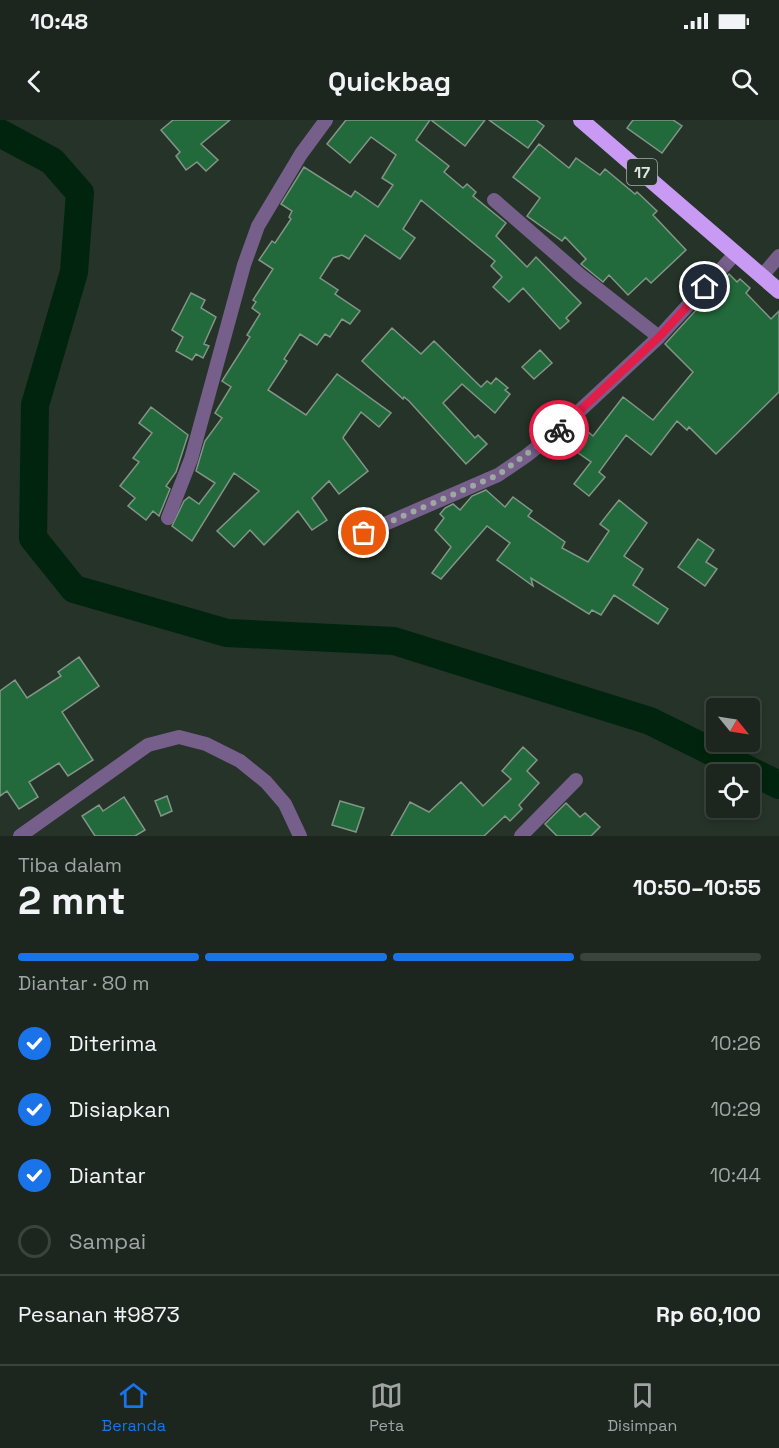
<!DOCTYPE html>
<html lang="id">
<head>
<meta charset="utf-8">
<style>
	body { margin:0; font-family:"Space Grotesk",sans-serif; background:#29322b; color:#f1f3f6; height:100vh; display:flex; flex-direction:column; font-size:22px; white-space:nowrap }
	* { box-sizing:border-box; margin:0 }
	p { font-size:20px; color:#a0a5a4 }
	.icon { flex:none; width:33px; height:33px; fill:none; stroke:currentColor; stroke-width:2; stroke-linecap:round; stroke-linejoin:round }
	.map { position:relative; height:716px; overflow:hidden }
	.side { display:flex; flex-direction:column; background:#1c261e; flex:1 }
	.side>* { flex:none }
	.needle { width:39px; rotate:120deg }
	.controls { position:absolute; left:706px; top:578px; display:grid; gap:12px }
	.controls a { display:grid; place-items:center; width:54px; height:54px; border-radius:6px; background:#1c261e; box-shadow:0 3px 9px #0003,0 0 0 2px #3a433c; font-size:30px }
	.pin { position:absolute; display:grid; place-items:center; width:51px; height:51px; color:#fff; margin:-26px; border:3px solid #fff; border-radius:50%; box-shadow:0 2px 6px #0007 }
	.courier { position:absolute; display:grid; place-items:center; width:60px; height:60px; margin:-30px; border:4px solid #e11d48; border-radius:50%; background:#fff; color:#222; box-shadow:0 2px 8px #0007 }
	.summary em { font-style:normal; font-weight:700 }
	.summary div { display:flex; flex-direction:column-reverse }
	.summary { display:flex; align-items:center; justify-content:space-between; height:102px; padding:0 18px }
	h1 { font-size:39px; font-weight:700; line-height:45px }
	.bar { display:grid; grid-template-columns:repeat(4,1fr); gap:9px 6px; align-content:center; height:72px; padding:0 18px }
	.bar i { height:8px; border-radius:4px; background:#3a433c }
	.bar .active { background:#1a73e8 }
	.bar p { grid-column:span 4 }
	.line { display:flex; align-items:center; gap:15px; padding:0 18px; border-top:2px solid #3a433c }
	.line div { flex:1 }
	ol { padding:0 18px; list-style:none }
	li { display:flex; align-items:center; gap:18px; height:66px }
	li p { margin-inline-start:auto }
	li .icon { padding:6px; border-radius:50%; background:#1a73e8; color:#fff; stroke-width:4 }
	li:last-child { color:#a0a5a4 }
	li i { width:33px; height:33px; border:3px solid #3a433c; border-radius:50% }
	.status { display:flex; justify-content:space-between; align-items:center; height:42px; padding:0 30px; background:#1c261e; direction:ltr }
	.status svg { height:16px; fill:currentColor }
	header { display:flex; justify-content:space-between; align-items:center; height:78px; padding:0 18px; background:#1c261e; font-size:27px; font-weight:700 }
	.tabs { display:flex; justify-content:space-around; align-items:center; height:84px; border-top:2px solid #3a433c; background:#1c261e; font-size:16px; color:#a0a5a4 }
	.tabs a { display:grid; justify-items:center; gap:3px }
	.tabs .active { color:#1a73e8 }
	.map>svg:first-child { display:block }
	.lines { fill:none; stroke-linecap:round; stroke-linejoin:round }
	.river { stroke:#00240d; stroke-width:28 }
	.building { fill:#226a3c; stroke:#849587; stroke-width:1.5 }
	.minor { stroke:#775f8c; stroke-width:14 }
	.trunk { stroke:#c99af3; stroke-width:16 }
	.done { stroke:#9da8a0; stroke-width:6; stroke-dasharray:0 10.8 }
	.route { stroke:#e11d48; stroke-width:8 }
	.labels { text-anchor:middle; stroke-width:4.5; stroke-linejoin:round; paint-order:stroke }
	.shield { fill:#253328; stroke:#a6b1a9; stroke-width:1.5 }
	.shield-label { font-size:16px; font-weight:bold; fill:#dee7e0 }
</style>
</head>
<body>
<div class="status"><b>10:48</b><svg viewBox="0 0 49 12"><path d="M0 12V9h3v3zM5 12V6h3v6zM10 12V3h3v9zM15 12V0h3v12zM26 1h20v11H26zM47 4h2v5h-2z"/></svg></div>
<header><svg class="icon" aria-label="back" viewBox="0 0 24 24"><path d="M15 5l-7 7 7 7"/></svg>Quickbag<svg class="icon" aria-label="search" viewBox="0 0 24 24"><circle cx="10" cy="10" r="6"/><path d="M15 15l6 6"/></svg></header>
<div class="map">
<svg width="779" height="716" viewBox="0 0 779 716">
	<rect width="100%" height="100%" fill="#253328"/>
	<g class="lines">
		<!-- river -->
		<path class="river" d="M0 13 52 41 80 73 74 152 35 285 33 418 74 469 227 513 394 521 650 601 779 665"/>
	</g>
	<!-- building -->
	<path class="building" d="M173 0H230L201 24 218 40 206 51 197 42 186 50 176 36 180 32 161 10Z
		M346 0H430L416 20 449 46 444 52 463 68 467 64 476 72 473 76 506 103 496 116 527 147 536 137 581 183 566 198 569 201 560 209 523 168 509 182 493 167 502 157 491 146 495 141 421 80 403 109 415 118 400 139 365 115 349 139 342 135 333 138 320 158 338 170 335 174 360 191 350 204 342 199 330 217 325 214 317 225 300 214 284 239 287 241 268 270 306 295 337 254 391 293 379 307 361 292 344 316 343 318 368 351 339 374 329 361 312 378 327 400 312 410 298 391 264 425 250 410 234 427 217 411 259 371 234 353 192 421 172 406 184 381 189 377 199 384 215 363 196 351 205 321 222 298 215 293 231 267 222 261 250 217 247 215 260 194 252 188 256 182 253 180 273 149 259 140 272 121 275 123 291 99 289 97 292 91 281 84 304 47 351 77 355 71 378 87 393 65 382 58 396 35 371 17 350 43 327 24Z
		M431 0H485L465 26Z
		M489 0H536L544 6 528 28Z
		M633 0H673L682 6 662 33 627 8Z
		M539 24 569 48 576 38 600 55 605 49 635 74 637 72 657 91 653 95 686 130 651 163 646 158 628 175 609 155 603 162 581 144 586 139 565 117 562 121 527 96 540 78 513 57Z
		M729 154 737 162 740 159 750 168 746 173 771 199 779 191V272L716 334 689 307 687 310 677 301 651 335 626 315 599 352 605 357 589 376 574 364 591 342 571 328 587 311 593 316 623 277 653 300 693 252 665 224Z
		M191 173 205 180 201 188 216 197 204 224 209 226 203 238 196 234 192 240 176 231 183 217 172 210Z
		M392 208 421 234 434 221 481 267 487 261 491 264 496 258 508 268 505 270 510 274 495 293 462 264 443 283 475 318 478 315 487 324 466 344 409 281 404 277 403 279 362 241Z
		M540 230 552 243 534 259 522 247Z
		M151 287 188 315 176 352 166 366 170 369 159 396 153 391 146 400 128 386 135 378 120 366 139 342 133 338 152 313 139 303Z
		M486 370 505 387 513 377 532 391 528 396 565 422 562 428 588 442 609 411 600 404 619 380 647 403 624 436 643 449 633 465 668 489 658 504 614 475 601 495 592 490 589 494 531 458 533 466 497 440 510 423 487 406 441 459 432 453 451 427 435 410 444 398 440 394 445 388 453 384 460 390 472 376Z
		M698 419 714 430 706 442 717 449 705 466 678 447Z
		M79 537 99 566 62 592 93 640 68 656 59 643 29 662 38 677 19 689 7 671 0 676V571L15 560 27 578 61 556 58 552Z
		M523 627 537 640 527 651 539 663 519 685 522 689 510 701 505 696 484 716H391L410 682 429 692 461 662 483 686 511 659 502 651Z
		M167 676 172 691 161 696 155 681Z
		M124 677 145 710 135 716H95L82 696 99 685 103 691Z
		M340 681 364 688 356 712 332 705Z
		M566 683 580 697 585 693 600 707 591 716H557L545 704Z"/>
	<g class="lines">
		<!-- minor -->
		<path class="minor" d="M494 80 580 155 659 217
			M762 156 779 136
			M168 398 191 339 244 145 258 106 301 34 326 0
			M364 413 498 355 526 336 560 309 659 217 736 133
			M20 716 148 625 179 617 206 624 240 641 266 662 285 684 300 716
			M521 716 576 660"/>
		<!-- trunk -->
		<path class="trunk" d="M581 0 779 171"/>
	</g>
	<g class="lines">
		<!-- done -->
		<path class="done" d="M364 413 498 355 559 310"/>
		<!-- route -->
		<path class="route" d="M559 310 659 217 705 167"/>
	</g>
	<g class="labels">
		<!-- shield labels -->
		<rect class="shield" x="627" y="39" width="30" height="26" rx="4.5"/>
		<g class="shield-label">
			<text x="642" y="58">17</text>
		</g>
	</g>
</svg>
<div class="controls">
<a><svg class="needle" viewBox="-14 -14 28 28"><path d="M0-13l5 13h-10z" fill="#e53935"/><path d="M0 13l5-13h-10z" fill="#a0a5a4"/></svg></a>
<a><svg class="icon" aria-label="locate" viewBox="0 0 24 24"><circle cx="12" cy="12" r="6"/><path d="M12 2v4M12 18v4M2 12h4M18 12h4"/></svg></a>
</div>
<div class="pin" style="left:364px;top:413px;background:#ea580c"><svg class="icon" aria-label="bag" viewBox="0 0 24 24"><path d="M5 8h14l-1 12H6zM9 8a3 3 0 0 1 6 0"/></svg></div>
<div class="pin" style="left:705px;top:167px;background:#1f2937"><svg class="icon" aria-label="home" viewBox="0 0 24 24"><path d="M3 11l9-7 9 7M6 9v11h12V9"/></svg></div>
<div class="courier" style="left:559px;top:310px"><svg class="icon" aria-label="bike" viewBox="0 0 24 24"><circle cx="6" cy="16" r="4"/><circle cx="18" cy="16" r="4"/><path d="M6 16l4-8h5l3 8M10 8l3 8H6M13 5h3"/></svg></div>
</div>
<section class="side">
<div class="summary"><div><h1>2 mnt</h1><p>Tiba dalam</p></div><em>10:50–10:55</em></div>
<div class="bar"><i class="active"></i><i class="active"></i><i class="active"></i><i></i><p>Diantar · 80 m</p></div>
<ol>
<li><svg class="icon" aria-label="check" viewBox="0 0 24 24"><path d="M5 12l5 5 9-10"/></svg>Diterima<p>10:26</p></li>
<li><svg class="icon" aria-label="check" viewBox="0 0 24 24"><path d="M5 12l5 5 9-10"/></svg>Disiapkan<p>10:29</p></li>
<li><svg class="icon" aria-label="check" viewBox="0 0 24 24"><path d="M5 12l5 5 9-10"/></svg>Diantar<p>10:44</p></li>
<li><i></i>Sampai</li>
</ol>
<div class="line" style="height:78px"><div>Pesanan #9873</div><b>Rp 60,100</b></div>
</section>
<nav class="tabs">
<a class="active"><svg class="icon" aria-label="home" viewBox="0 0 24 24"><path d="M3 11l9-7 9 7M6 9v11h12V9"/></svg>Beranda</a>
<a><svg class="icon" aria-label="map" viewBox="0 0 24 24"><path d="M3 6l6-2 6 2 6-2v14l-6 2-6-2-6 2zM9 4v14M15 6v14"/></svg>Peta</a>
<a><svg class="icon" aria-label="saved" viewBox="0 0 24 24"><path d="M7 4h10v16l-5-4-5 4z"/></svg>Disimpan</a>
</nav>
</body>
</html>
